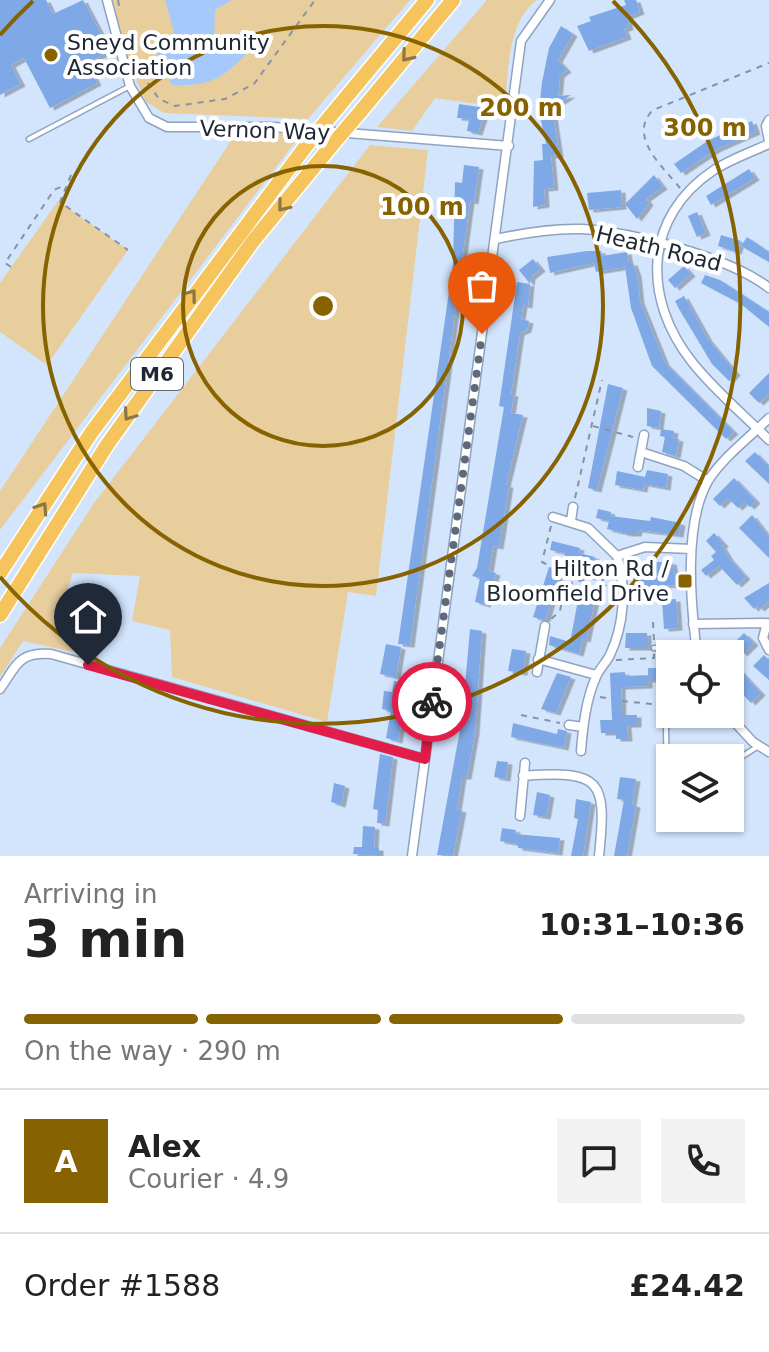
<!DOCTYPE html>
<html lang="en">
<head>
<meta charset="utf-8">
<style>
	body { margin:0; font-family:"DejaVu Sans",sans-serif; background:#f2f2f2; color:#222; height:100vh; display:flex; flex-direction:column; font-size:30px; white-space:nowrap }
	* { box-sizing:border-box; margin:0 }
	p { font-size:26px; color:#767676 }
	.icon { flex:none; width:44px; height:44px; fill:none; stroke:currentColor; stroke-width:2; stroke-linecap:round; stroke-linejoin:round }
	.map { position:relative; height:856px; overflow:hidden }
	.sheet { display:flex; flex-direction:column; background:#fff; flex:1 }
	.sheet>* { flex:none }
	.buttons { position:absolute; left:656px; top:640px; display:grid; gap:16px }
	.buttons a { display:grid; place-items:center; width:88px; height:88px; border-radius:0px; background:#fff; box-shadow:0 2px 6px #0004; font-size:40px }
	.pin { position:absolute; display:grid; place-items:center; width:68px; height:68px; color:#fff; margin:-82px -34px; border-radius:50% 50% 50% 0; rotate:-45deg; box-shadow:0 0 8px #0007 }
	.pin .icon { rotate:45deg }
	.courier { position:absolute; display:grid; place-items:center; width:80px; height:80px; margin:-40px; border:6px solid #e11d48; border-radius:50%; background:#fff; color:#222; box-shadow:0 2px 10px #0007 }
	.head em { font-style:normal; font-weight:600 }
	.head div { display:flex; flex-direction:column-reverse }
	.head { display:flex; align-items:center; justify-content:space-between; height:136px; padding:0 24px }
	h1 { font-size:52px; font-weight:600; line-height:60px }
	.bar { display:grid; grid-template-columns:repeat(4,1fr); gap:12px 8px; align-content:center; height:96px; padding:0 24px }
	.bar i { height:10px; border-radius:6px; background:#e0e0e0 }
	.bar .active { background:#866300 }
	.bar p { grid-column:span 4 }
	.line { display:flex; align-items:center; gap:20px; padding:0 24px; border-top:2px solid #e0e0e0 }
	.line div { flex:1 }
	.round { display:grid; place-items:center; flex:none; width:84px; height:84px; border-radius:0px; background:#f2f2f2 }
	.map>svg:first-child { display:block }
	.green { fill:#e8ce9d }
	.water { fill:#a6c9fb }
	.building { fill:#7fa9e6; filter:url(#shadow) }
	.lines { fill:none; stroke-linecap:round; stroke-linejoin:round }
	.service-casing { stroke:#8fa3c0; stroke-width:7 }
	.minor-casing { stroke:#8fa3c0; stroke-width:11 }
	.motorway-casing { stroke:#fff; stroke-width:17 }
	.path { stroke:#8693a6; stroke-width:2; stroke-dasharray:6 6; stroke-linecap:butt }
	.service { stroke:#fff; stroke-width:4 }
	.minor { stroke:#fff; stroke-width:8 }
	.motorway { stroke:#f5c45c; stroke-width:14 }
	.motorway-bridge-casing { stroke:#fff; stroke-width:17; stroke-linecap:butt }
	.motorway-bridge { stroke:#f5c45c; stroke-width:14 }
	.oneway { stroke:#8a7648 }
	.done { stroke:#5e6a7a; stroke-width:8; stroke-dasharray:0 14.4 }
	.route { stroke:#e11d48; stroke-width:10 }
	.ring { fill:none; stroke:#866300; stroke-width:4 }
	.poi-dot { fill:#866300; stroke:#fff; stroke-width:3 }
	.labels { text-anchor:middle; stroke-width:8; stroke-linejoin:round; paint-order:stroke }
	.shield { fill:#fff; stroke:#626870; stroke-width:2 }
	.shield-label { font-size:20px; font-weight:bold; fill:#1f2733 }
	.poi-label { font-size:22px; fill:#1f2733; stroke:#fff; text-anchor:start }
	.street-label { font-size:22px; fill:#1f2733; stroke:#fff }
	.centre { fill:#866300; stroke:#fff; stroke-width:4 }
	.ring-label { font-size:24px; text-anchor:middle; font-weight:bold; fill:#866300; stroke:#fff; stroke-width:8; stroke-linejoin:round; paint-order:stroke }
</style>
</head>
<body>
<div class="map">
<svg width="769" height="856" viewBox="0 0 769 856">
	<defs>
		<filter id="shadow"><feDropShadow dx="4.5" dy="2.5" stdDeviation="0" flood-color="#0004"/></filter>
	</defs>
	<rect width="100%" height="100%" fill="#d3e5fd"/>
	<!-- green -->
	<path class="green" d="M111 0H410L308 119 164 113 146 102 123 49Z
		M487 0H537C507 21 508 75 505 108L435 98 412 131 377 127Z
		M238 130 302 133 0 530V491Z
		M370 145 428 150 376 596 348 592 327 722 172 677 170 630 132 621 140 576 73 573 67 590 89 597 73 652 23 641 0 677V648L94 503Z
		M58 201 128 250 47 365 0 332V283Z"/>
	<!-- water -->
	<path class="water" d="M165 0H232L215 10 214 44 246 39 251 49C225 77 211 87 172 85L153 46 174 32Z"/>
	<!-- building -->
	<path class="building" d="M0 0H46L53 14 83 0 110 51 86 63 97 83 50 108 24 58 11 65 21 84 0 95Z
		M624 0H636L640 12 627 17 629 28 624 29 627 37 589 51 577 26 591 21 589 17 626 5Z
		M561 26 573 34 558 60 567 70 560 75 558 96 571 95 552 108 559 155 551 156 554 188 544 189 545 205 533 207 534 161 543 160 542 144H546L539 111 542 82 549 48Z
		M459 104 486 108 478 133 467 131 469 119 457 118Z
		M752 121 756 132 717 149 681 173 674 164 709 140Z
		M464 165 479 167 474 202 470 201 410 645 398 644 453 264 455 182 462 183Z
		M749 169 755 178 711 205 706 196Z
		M654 175 663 187 646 199 649 203 637 219 625 204Z
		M621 190 622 207 589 210 587 193Z
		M697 212 706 233 697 237 688 216Z
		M721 235 741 241 737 252 718 246Z
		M747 237 769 252V262L741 246Z
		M587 251H601L602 256 627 252 629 263H633L637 274 640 301 665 363 734 432 726 439 652 366 631 308 625 267 596 272 594 263 550 273 547 257Z
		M533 259 541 269 531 277 530 284 519 270Z
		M684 266 691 274 675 288 668 280Z
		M705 275 720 280 769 312V327L741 304 701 283Z
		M517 282 530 284 528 306 523 305 521 319 529 321 527 330 520 333 511 394H514L511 413 523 415 506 485H509L499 547 493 546 489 571 496 573 486 605 475 602 480 578 472 576 477 568 504 407 499 406Z
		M684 296 708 339 736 373 729 381 712 364 679 309 675 301Z
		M769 373V394L759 403 749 393Z
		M608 384 623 388 597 490 588 488Z
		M647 408 661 411 659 428 647 426Z
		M661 429 674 431 673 438 679 439 676 456 662 452 665 437 660 436Z
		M755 452 769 467V484L745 461Z
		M647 470 668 474 666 488 644 484 643 490 615 485 617 471 645 477Z
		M734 478 756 501 750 507 744 502 738 508 728 498 720 506 713 499Z
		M598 509 611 512 609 519 610 516 650 521 651 517 681 523 679 535 638 530 637 534H628L607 529 609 521 596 518Z
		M752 515 769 537V558L739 528Z
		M714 533 724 544 722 546 729 558 746 577 737 585 719 566 706 576 701 570 714 560 711 556 716 552 706 541Z
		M552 541 580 548 579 553 595 557 594 563 606 566 604 574 592 571 593 566 592 569 563 562 565 553 550 550Z
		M652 562H672L677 585 634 587 633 573 648 572 652 569Z
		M549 567 560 570 546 619 542 620 533 617Z
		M769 583V601L760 609 757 606 754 609 744 598Z
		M586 589 597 592 586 640 583 639 579 654 549 645 550 636 570 642 578 600 583 602Z
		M676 599 678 628 664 629 662 600Z
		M470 629 482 631 475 732 467 777H462L457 809 462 810 453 856 437 855 462 719Z
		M626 633H647V648H625Z
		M744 633 754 643 743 654 733 644Z
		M386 644 401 647 396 677 380 674Z
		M512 649 526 651 523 673 508 671Z
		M657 653H668L670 679 648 680V668H658Z
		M764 655 769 660V680L753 666Z
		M730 660 761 693 751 703 730 681Z
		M625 672V676L648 675V686L621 687 622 715H637V725H627L628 739H616V733H601L600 720H612L610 673Z
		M557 673 571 677 556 713 541 709Z
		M394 681 408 683 398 741 386 738 391 711 382 709 384 691 392 692Z
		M513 723 557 734 558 729 567 731 564 748 511 737Z
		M380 754 393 757 385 824 377 823 378 810 373 809Z
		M497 761 508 762 506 779 494 777Z
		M620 777 636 779 632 804 636 805 627 856H614L624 800 617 799Z
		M334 783 345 786 341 805 331 802Z
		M537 792 550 795 546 817 533 815Z
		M576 799 591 802 583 856H571L578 819 574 818Z
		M363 826 375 827 374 848H379V856L353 854 354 847H362Z
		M502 828 516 830 515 834 560 838 558 853 518 848V844L500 841Z"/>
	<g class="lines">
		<!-- service casing -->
		<g class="service-casing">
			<path id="service" d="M29 139 130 86
				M654 648 696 646
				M730 764 757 747
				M667 788 666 727 676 721 710 714
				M728 818V825"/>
		</g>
		<!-- minor casing -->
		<g class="minor-casing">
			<path id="minor" d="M107 0 130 86 149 118 167 127H273L509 146
				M769 120 766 126 769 141
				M769 144C751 152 731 159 714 170 643 217 642 299 692 362 715 391 743 414 769 440
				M496 239C523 233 553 228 582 229 631 232 730 257 769 288
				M641 452 684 466 708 481
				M638 467 644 435
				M553 517 588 528 617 556 645 547 691 549
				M571 521 573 507
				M767 623 763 638 769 650
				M693 624 764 623
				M697 654C691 606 683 525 708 481 722 458 750 437 769 418
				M538 659 596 675
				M537 672 545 626
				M0 689C17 665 18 652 51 654L425 759
				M727 714 753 742 769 752
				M569 725 583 727
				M581 751C583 726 586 699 596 677 599 669 606 663 610 655 624 625 627 588 617 556
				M523 776C602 770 607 780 599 856
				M520 816 525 763
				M412 856 521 41 550 0"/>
		</g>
		<!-- motorway casing -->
		<g class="motorway-casing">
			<path id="motorway" d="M338 107 427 0
				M361 111 453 0
				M0 573 91 433 309 142
				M0 615 107 445 253 241 332 145"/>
		</g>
		<!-- path -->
		<path class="path" d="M118 0 120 11
			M134 63 159 99 175 106 225 99 254 84 315 0
			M71 175 60 202 128 250
			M680 188C663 167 627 136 653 110L769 63
			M11 267 5 263 54 190 65 185
			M593 426 633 437
			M575 498 602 380
			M551 526 542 562 567 574 560 611 551 619
			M602 582 614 594
			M567 584 591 578 601 581 613 574
			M653 622 654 640
			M616 660 654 658V654
			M600 697 611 699
			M622 701 670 706
			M521 715 560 723"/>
		<!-- service -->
		<use href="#service" class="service"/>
		<!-- minor -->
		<use href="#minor" class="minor"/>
		<!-- motorway -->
		<use href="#motorway" class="motorway"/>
		<!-- motorway-bridge casing -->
		<g class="motorway-bridge-casing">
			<path id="motorway-bridge" d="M309 142 338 107
				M332 145 361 111"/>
		</g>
		<!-- motorway-bridge -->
		<use href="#motorway-bridge" class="motorway-bridge"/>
	</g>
	<!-- one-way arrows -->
	<defs><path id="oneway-chevron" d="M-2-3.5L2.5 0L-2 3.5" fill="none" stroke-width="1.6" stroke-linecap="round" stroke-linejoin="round" transform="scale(2)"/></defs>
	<g class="oneway">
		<use href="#oneway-chevron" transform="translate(407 56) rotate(130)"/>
		<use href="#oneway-chevron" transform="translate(283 206) rotate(129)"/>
		<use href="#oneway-chevron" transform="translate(191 295) rotate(-53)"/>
		<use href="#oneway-chevron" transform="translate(129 415) rotate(125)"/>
		<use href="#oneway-chevron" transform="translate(42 508) rotate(-57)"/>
	</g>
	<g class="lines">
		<!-- done -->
		<path class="done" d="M432 702 482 334"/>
		<!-- route -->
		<path class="route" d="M88 665 425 759 432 702"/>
	</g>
	<!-- distance rings -->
	<g class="ring">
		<circle cx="323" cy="306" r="140"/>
		<circle cx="323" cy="306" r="280"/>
		<path d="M0 35A421 421 0 0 1 33 1M613 1A421 421 0 1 1 0 577"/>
	</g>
	<!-- markers -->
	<g class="poi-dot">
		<circle cx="51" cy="55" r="8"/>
		<rect x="677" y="573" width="16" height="16" rx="4"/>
	</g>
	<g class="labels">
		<!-- shield labels -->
		<rect class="shield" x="131" y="358" width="52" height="32" rx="6"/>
		<g class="shield-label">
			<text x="157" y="381">M6</text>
		</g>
		<!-- poi labels -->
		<g class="poi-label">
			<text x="67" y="50">Sneyd Community<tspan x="67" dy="25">Association</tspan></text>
			<text x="669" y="576" text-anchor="end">Hilton Rd /<tspan x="669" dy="25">Bloomfield Drive</tspan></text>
		</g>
		<!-- street labels -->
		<g class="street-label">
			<text transform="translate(265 130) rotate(2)" y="8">Vernon Way</text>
			<text transform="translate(659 248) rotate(14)" y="8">Heath Road</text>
		</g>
	</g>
	<circle cx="323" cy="306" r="12" class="centre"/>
	<g class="ring-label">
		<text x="521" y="116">200 m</text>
		<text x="705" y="136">300 m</text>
		<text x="422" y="215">100 m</text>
	</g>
</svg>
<div class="buttons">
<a><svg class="icon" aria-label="locate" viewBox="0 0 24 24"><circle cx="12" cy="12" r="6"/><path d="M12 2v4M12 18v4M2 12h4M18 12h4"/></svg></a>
<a><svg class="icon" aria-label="layers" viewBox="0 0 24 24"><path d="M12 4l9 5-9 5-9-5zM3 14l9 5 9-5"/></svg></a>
</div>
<div class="pin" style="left:482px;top:334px;background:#ea580c"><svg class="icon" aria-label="bag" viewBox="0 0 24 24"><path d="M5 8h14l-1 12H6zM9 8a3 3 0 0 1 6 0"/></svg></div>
<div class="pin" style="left:88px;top:665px;background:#1f2937"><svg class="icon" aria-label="home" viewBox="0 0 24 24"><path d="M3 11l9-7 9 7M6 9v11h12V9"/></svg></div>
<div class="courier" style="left:432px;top:702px"><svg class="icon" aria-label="bike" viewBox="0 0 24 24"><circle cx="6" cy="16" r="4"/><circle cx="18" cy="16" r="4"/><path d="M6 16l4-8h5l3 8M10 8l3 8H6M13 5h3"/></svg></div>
</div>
<section class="sheet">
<div class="head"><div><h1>3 min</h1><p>Arriving in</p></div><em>10:31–10:36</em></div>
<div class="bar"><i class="active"></i><i class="active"></i><i class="active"></i><i></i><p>On the way · 290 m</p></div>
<div class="line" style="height:144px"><b class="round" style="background:#866300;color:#fff">A</b><div><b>Alex</b><p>Courier · 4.9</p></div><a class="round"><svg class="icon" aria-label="chat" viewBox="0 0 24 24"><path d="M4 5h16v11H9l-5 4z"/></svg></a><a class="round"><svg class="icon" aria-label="phone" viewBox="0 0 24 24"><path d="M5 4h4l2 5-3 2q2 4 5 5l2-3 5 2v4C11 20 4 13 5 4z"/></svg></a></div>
<div class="line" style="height:104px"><div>Order #1588</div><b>£24.42</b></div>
</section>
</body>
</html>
